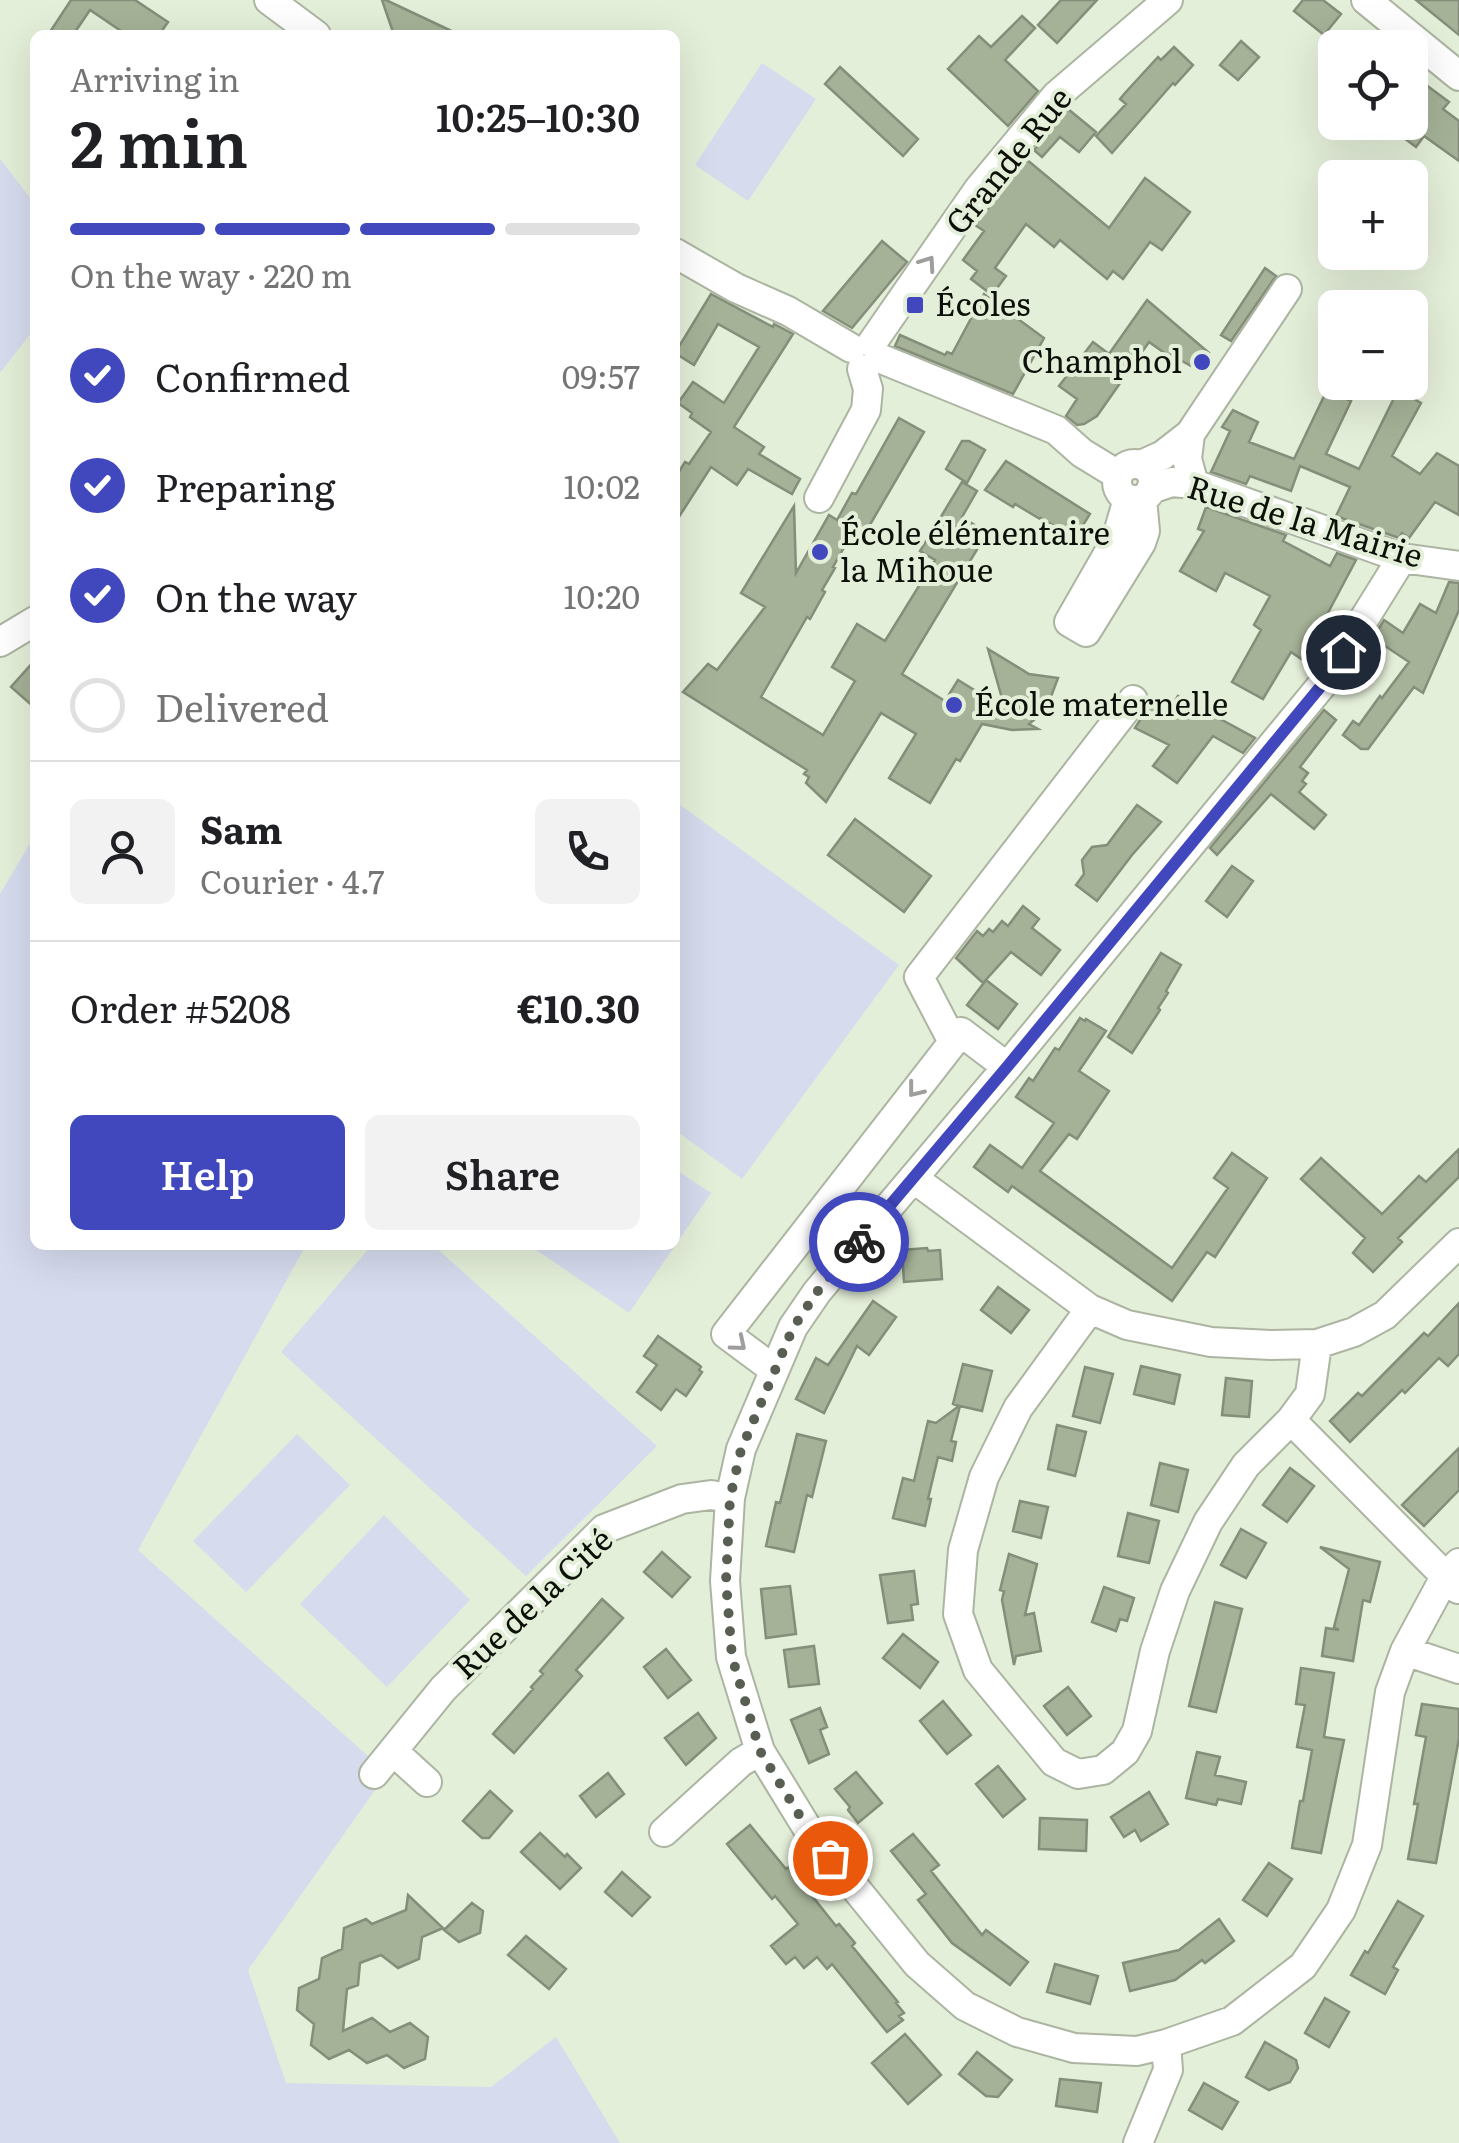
<!DOCTYPE html>
<html lang="en">
<head>
<meta charset="utf-8">
<style>
	body { margin:0; font-family:Literata,serif; background:#f2f2f2; color:#202124; height:100vh; display:flex; flex-direction:column; font-size:38px; white-space:nowrap }
	* { box-sizing:border-box; margin:0 }
	p { font-size:32px; color:#757577 }
	.icon { flex:none; width:55px; height:55px; fill:none; stroke:currentColor; stroke-width:2; stroke-linecap:round; stroke-linejoin:round }
	.map { position:relative; flex:1; overflow:hidden }
	.panel { position:absolute; left:30px; top:30px; width:650px; height:1220px; display:flex; flex-direction:column; background:#fff; border-radius:15px; box-shadow:0 10px 40px #0002 }
	.panel>* { flex:none }
	.tools { position:absolute; left:1318px; top:30px; display:grid; gap:20px }
	.tools a { display:grid; place-items:center; width:110px; height:110px; border-radius:15px; background:#fff; box-shadow:0 10px 40px #0002; font-size:50px }
	.pin { position:absolute; display:grid; place-items:center; width:85px; height:85px; color:#fff; margin:-42px; border:5px solid #fff; border-radius:50%; box-shadow:0 2px 10px #0007 }
	.courier { position:absolute; display:grid; place-items:center; width:100px; height:100px; margin:-50px; border:8px solid #4148bd; border-radius:50%; background:#fff; color:#222; box-shadow:0 2px 12px #0007 }
	.head em { font-style:normal; font-weight:600 }
	.head div { display:flex; flex-direction:column-reverse }
	.head { display:flex; align-items:center; justify-content:space-between; height:170px; padding:0 40px }
	h1 { font-size:65px; font-weight:600; line-height:75px }
	.bar { display:grid; grid-template-columns:repeat(4,1fr); gap:15px 10px; align-content:center; height:120px; padding:0 40px }
	.bar i { height:12px; border-radius:8px; background:#e0e0e0 }
	.bar .selected { background:#4148bd }
	.bar p { grid-column:span 4 }
	.line { display:flex; align-items:center; gap:25px; padding:0 40px; border-top:2px solid #e0e0e0 }
	.line div { flex:1 }
	.round { display:grid; place-items:center; flex:none; width:105px; height:105px; border-radius:15px; background:#f2f2f2 }
	ol { padding:0 40px; list-style:none }
	li { display:flex; align-items:center; gap:30px; height:110px }
	li p { margin-inline-start:auto }
	li .icon { padding:10px; border-radius:50%; background:#4148bd; color:#fff; stroke-width:4 }
	li:last-child { color:#757577 }
	li i { width:55px; height:55px; border:5px solid #e0e0e0; border-radius:50% }
	.cta { display:flex; gap:20px; margin-top:auto; padding:20px 40px }
	.cta a { flex:1; height:115px; border-radius:15px; background:#4148bd; color:#fff; font-size:40px; font-weight:600; line-height:115px; text-align:center }
	.cta a+a { background:#f2f2f2; color:#202124 }
	.map>svg:first-child { display:block }
	.green { fill:#d6dbee }
	.building { fill:#a5b297; stroke:#848e7a; stroke-width:2.5 }
	.lines { fill:none; stroke-linecap:round; stroke-linejoin:round }
	.minor-casing { stroke:#abb5a1; stroke-width:32 }
	.minor { stroke:#fff; stroke-width:28 }
	.oneway { stroke:#9e9f9d }
	.done { stroke:#585e52; stroke-width:10; stroke-dasharray:0 18 }
	.route { stroke:#4148bd; stroke-width:12 }
	.poi-dot { fill:#4148bd; stroke:#e4efd9; stroke-width:4 }
	.labels { text-anchor:middle; stroke-width:8; stroke-linejoin:round; paint-order:stroke }
	.street-label { font-size:32px; fill:#0d1009; stroke:#e4efd9 }
	.poi-label { font-size:32px; fill:#0d1009; stroke:#e4efd9; text-anchor:start }
</style>
</head>
<body>
<div class="map">
<svg width="1459" height="2143" viewBox="0 0 1459 2143">
	<rect width="100%" height="100%" fill="#e4efd9"/>
	<!-- green -->
	<path class="green" d="M762 63 816 99 748 201 695 165Z
		M0 159 35 204V328L0 373Z
		M675 801 899 965 742 1179 675 1130Z
		M35 835V1245H306L138 1550 387 1773 248 1970 286 2083 491 2087 556 2037 620 2143H0V894Z
		M675 1169 711 1193 629 1313 529 1245H675Z
		M372 1245H433L657 1446 526 1576 281 1352Z
		M297 1434 350 1485 246 1592 193 1541Z
		M384 1515 470 1600 387 1687 300 1604Z"/>
	<!-- building -->
	<path class="building" d="M71 0H135L168 22 159 35H127L90 10 73 35H48Z
		M382 0H386L460 35H399L393 32Z
		M1061 0H1097L1057 43 1038 25Z
		M1303 0H1323L1341 14 1324 35 1294 11Z
		M1416 0H1459V35Z
		M1022 16 1035 28 1005 60 1038 91 1008 126 948 69 979 36 991 47Z
		M1241 41 1259 57 1238 80 1220 65Z
		M1174 47 1193 65 1175 85 1173 83 1112 153 1096 136 1126 104 1120 99 1125 93 1158 57 1161 60Z
		M840 67 918 139 903 156 825 84Z
		M1410 73 1449 102 1443 109 1459 121V161L1424 136 1416 147 1396 132 1403 122H1410Z
		M1068 109 1096 132 1079 152 1060 137 1042 157 1034 150Z
		M1026 159 1109 228 1145 178 1190 212 1162 250 1150 242 1123 279 1113 271 1107 279 1060 240 1054 247 1026 224 995 268 1006 276 992 295 971 279 977 271 963 260 984 231 975 225Z
		M882 241 907 262 852 328 823 311Z
		M1265 268 1276 276 1231 341 1221 335Z
		M711 294 773 327 774 324 793 334 734 427 764 447 759 454 800 479 792 494 748 469 737 485 711 467 675 523V478L685 462 689 464 711 432 690 417 692 413 678 403 693 382 724 403 759 347 718 324 694 365 675 353Z
		M984 294 1044 338 1013 394 895 346 900 335 945 355 947 352 952 354Z
		M1147 300 1209 353 1199 365 1191 366 1171 355 1170 357 1149 342 1097 416 1084 424 1077 425 1066 416 1077 399 1059 386 1093 342 1109 354Z
		M1327 390 1351 401 1326 454 1359 469 1398 390 1421 403 1392 456 1420 474 1437 453 1459 466V515L1435 502 1409 538 1402 533 1399 538 1336 516 1350 487 1300 466 1291 491 1250 476 1246 484 1211 472 1230 431 1222 427 1233 410 1258 422 1249 442 1294 459Z
		M899 418 924 432 864 535 854 530 833 567 835 568 822 590 825 592 810 619 807 617 761 697 823 735 855 681 832 667 857 624 885 641 935 560 920 551 962 482 977 491 962 517 987 533 902 674 945 701 958 680 1005 709 988 649 1029 674 1058 678 1049 702 1041 714 1029 724 1038 729 1012 730 982 724 960 761 956 759 930 803 889 778 916 734 881 713 826 802 806 783 809 777 804 774 807 770 683 692 708 664 717 670 765 607 741 593 794 506 796 573 829 515 837 520 852 493 856 494Z
		M962 441H969L985 450 967 483 946 469Z
		M1006 461 1090 514 1075 538 1041 518 1040 519 1015 504 1013 507 985 490Z
		M1206 507 1286 535 1283 541 1330 566 1337 553 1356 560 1313 641 1325 649 1318 660 1313 667 1291 652 1263 699 1232 682 1261 630 1254 625 1270 596 1225 573 1216 591 1180 571 1204 531 1198 529Z
		M1449 582 1459 583V610L1423 693 1414 687 1368 749H1361L1343 735 1353 721 1359 725 1380 696 1382 698 1409 662 1373 638 1384 620 1403 633 1420 604 1436 613Z
		M35 660V708L11 687Z
		M1178 696 1202 709 1255 738 1243 753 1213 736 1177 783 1153 766 1169 745 1135 728 1150 704 1167 713Z
		M1324 710 1336 720 1300 767 1308 773 1302 781 1306 784 1299 792 1326 815 1314 829 1271 794 1217 855 1210 848Z
		M1137 805 1161 822 1132 855 1097 901 1076 885 1084 874 1082 860 1092 847 1107 845Z
		M855 819 931 876 904 912 828 855Z
		M1232 866 1253 881 1227 917 1206 901Z
		M1023 906 1039 919 1032 928 1060 950 1041 975 1011 952 983 983 956 958 977 931 983 936 989 929 993 932 1002 921 1008 926Z
		M1161 953 1181 965 1166 991 1168 993 1158 1008 1160 1010 1132 1053 1108 1037Z
		M986 980 1017 1004 998 1029 967 1005Z
		M1080 1018 1085 1021 1086 1019 1106 1031 1079 1071 1109 1091 1077 1139 1069 1134 1040 1171 1172 1268 1228 1188 1214 1178 1232 1153 1267 1178 1215 1257 1207 1252 1172 1301 1012 1186 1008 1192 974 1167 990 1145 1022 1168 1054 1123 1016 1097 1029 1078 1033 1081 1055 1048 1059 1050Z
		M1459 1149V1177L1398 1238 1402 1242 1373 1272 1353 1253 1365 1238 1301 1179 1321 1158 1382 1214 1419 1176 1426 1182Z
		M927 1248 928 1251 940 1250 942 1279 904 1282 902 1250Z
		M998 1287 1029 1310 1011 1333 981 1310Z
		M873 1301 896 1317 869 1355 857 1346 824 1413 796 1399 816 1358 828 1365Z
		M1459 1303V1354L1448 1366 1439 1358 1405 1393 1402 1390 1350 1442 1330 1421 1358 1393 1362 1396 1424 1333 1428 1336Z
		M658 1336 699 1365 701 1367 699 1370 702 1372 686 1396 676 1389 661 1410 637 1392 657 1365 644 1356Z
		M963 1364 992 1371 982 1411 960 1406 951 1441 956 1442 952 1461 938 1457 928 1499H931L925 1526 893 1518 903 1478 914 1481 928 1421 936 1423 959 1406 953 1404Z
		M1141 1366 1180 1375 1174 1404 1134 1394Z
		M1085 1367 1113 1374 1100 1423 1073 1416Z
		M1226 1378 1252 1381 1249 1417 1222 1415Z
		M1057 1425 1086 1432 1075 1476 1048 1469Z
		M797 1434 826 1441 812 1497 807 1495 794 1552 766 1546 776 1502 780 1503Z
		M1459 1448V1490L1424 1526 1402 1505Z
		M1160 1463 1188 1470 1178 1512 1151 1505Z
		M1290 1468 1314 1486 1287 1522 1263 1505Z
		M1020 1501 1048 1507 1041 1538 1013 1531Z
		M1128 1513 1159 1521 1149 1563 1118 1556Z
		M1241 1529 1266 1543 1246 1578 1221 1565Z
		M1320 1547 1380 1562 1370 1602 1363 1600 1353 1661 1322 1656 1326 1628 1339 1630 1334 1627 1349 1569Z
		M662 1552 690 1577 672 1597 644 1572Z
		M1009 1554 1037 1564 1025 1615 1034 1613 1041 1651 1016 1656 1014 1665 1002 1600 1004 1591 1000 1590Z
		M914 1571 918 1604 911 1605 913 1620 888 1623 880 1575Z
		M790 1586 796 1634 766 1638 761 1589Z
		M1104 1587 1134 1598 1127 1621 1120 1619 1116 1631 1092 1622Z
		M602 1599 623 1618 576 1670 582 1676 514 1753 493 1734 533 1689 531 1687 543 1674 540 1671Z
		M1215 1602 1242 1609 1216 1712 1189 1706Z
		M903 1634 938 1662 920 1688 883 1658Z
		M814 1646 819 1684 789 1687 784 1650Z
		M666 1649 691 1680 668 1698 644 1667Z
		M1301 1668 1334 1673 1324 1737 1344 1740 1321 1853 1292 1848 1300 1801H1303L1312 1750 1297 1747 1305 1705 1296 1704Z
		M1068 1687 1091 1716 1067 1735 1044 1706Z
		M943 1701 971 1735 947 1754 920 1721Z
		M1422 1704 1459 1709V1738L1436 1863 1408 1859 1418 1804H1414L1426 1737 1416 1735Z
		M820 1708 827 1727 820 1730 829 1754 809 1763 791 1720Z
		M698 1713 716 1738 686 1765 665 1738Z
		M1197 1752 1220 1757 1215 1775 1246 1782 1241 1804 1218 1799 1216 1805 1186 1798Z
		M998 1766 1025 1799 1003 1817 976 1784Z
		M856 1772 882 1803 858 1823 848 1810 850 1807 835 1789Z
		M608 1773 624 1794 596 1817 580 1796Z
		M490 1791 512 1811 489 1838H482L463 1821Z
		M1149 1792 1168 1824 1141 1841 1135 1830 1124 1837 1111 1817Z
		M1040 1818 1087 1820 1086 1851 1039 1849Z
		M750 1825 786 1869 789 1867 836 1926 839 1924 855 1943 852 1946 898 2002 896 2003 904 2013 899 2016 903 2020 887 2032 832 1964 827 1969 817 1957 804 1968 795 1957 786 1964 771 1946 798 1924 775 1896 772 1899 727 1844Z
		M540 1833 565 1857 567 1854 581 1868 560 1889 521 1852Z
		M913 1834 939 1865 931 1871 982 1935 986 1930 1028 1962 1010 1985 952 1943 918 1900 926 1894 891 1851Z
		M1269 1863 1292 1879 1267 1916 1243 1900Z
		M622 1872 650 1897 632 1916 605 1892Z
		M408 1895 443 1928 422 1937 419 1959 398 1968 381 1955 360 1963 358 1985 347 1989 343 2031 372 2018 390 2032 410 2023 428 2037 425 2059 404 2068 387 2055 367 2063 349 2050 329 2059 311 2045 314 2024 297 2010 299 1988 319 1979 322 1958 342 1949 344 1928 366 1919 372 1924 406 1910Z
		M1398 1901 1423 1916 1393 1967 1398 1970 1385 1994 1351 1975 1365 1951 1368 1953Z
		M472 1903 483 1911 480 1933 459 1942 444 1930Z
		M1219 1919 1234 1941 1205 1963 1202 1960 1175 1980 1130 1991 1123 1963 1179 1950Z
		M526 1936 566 1969 549 1989 508 1955Z
		M1055 1964 1098 1976 1090 2004 1047 1992Z
		M1325 1998 1349 2012 1329 2047 1305 2033Z
		M905 2034 941 2075 908 2104 872 2063Z
		M1265 2042 1296 2060 1298 2068 1290 2082 1269 2090 1246 2077Z
		M977 2052 1012 2080 998 2097 986 2096 959 2074Z
		M1060 2079 1101 2083 1097 2112 1056 2106Z
		M1204 2083 1238 2102 1222 2129 1189 2110Z"/>
	<g class="lines">
		<!-- minor casing -->
		<g class="minor-casing">
			<path id="minor" d="M269 0 316 35
				M1366 0 1459 76
				M675 253 736 288 788 311 851 348
				M872 343 978 190 1056 96 1168 0
				M879 358 1056 430 1082 453 1118 475
				M1190 434 1287 289
				M1117 482a18 18 0 1 1 36 0a18 18 0 1 1-36 0Z
				M1141 465 1163 455 1190 434 1187 459 1194 484
				M1151 489 1172 482 1194 484 1402 558 1459 566
				M819 498 866 410 868 389 862 369
				M1128 499 1116 540 1069 622 1086 632 1141 543 1145 531 1142 499
				M1402 558 1326 680 1007 1067 817 1292 793 1327 741 1449 730 1498 725 1581 731 1657 760 1751 809 1831 917 1964 965 2006 1017 2032 1074 2048 1137 2051 1166 2044 1232 2021 1303 1966 1341 1910 1367 1845 1390 1692 1405 1651 1445 1577 1459 1563
				M0 642 35 621
				M953 1042 919 977 1133 700
				M913 1178 1090 1309 1127 1325 1211 1342 1271 1345 1317 1344 1354 1332 1385 1315 1459 1243
				M1090 1309 1018 1408 984 1477 963 1550 958 1614 978 1670 1054 1762 1078 1774 1103 1770 1125 1752 1137 1731 1155 1651 1175 1591 1208 1522 1246 1465 1291 1420 1310 1394 1317 1344
				M773 1369 726 1334 961 1032 1007 1067
				M1291 1420 1458 1589
				M1405 1651 1459 1669
				M393 1751 427 1782
				M374 1774 443 1689 604 1529 682 1499 711 1495 730 1498
				M664 1832 741 1762 760 1751
				M1138 2143 1168 2070 1166 2044"/>
		</g>
		<!-- minor -->
		<use href="#minor" class="minor"/>
	</g>
	<!-- one-way arrows -->
	<defs><path id="oneway-chevron" d="M-2-3.5L2.5 0L-2 3.5" fill="none" stroke-width="1.6" stroke-linecap="round" stroke-linejoin="round" transform="scale(2.5)"/></defs>
	<g class="oneway">
		<use href="#oneway-chevron" transform="translate(928 263) rotate(-55)"/>
		<use href="#oneway-chevron" transform="translate(915 1090) rotate(128)"/>
		<use href="#oneway-chevron" transform="translate(739 1344) rotate(40)"/>
	</g>
	<g class="lines">
		<!-- done -->
		<path class="done" d="M830 1858 809 1831 760 1751 732 1657 726 1581 730 1498 741 1450 793 1328 817 1292 859 1242"/>
		<!-- route -->
		<path class="route" d="M859 1242 1007 1067 1326 680 1343 652"/>
	</g>
	<!-- markers -->
	<g class="poi-dot">
		<rect x="905" y="295" width="20" height="20" rx="5"/>
		<circle cx="1202" cy="362" r="10"/>
		<circle cx="820" cy="552" r="10"/>
		<circle cx="954" cy="705" r="10"/>
	</g>
	<g class="labels">
		<!-- street labels -->
		<g class="street-label">
			<text transform="translate(1009 161) rotate(-51)" y="11">Grande Rue</text>
			<text transform="translate(1305 522) rotate(17)" y="11">Rue de la Mairie</text>
			<text transform="translate(533 1604) rotate(-43)" y="11">Rue de la Cité</text>
		</g>
		<!-- poi labels -->
		<g class="poi-label">
			<text x="935" y="316">Écoles</text>
			<text x="1182" y="373" text-anchor="end">Champhol</text>
			<text x="840" y="545">École élémentaire<tspan x="840" dy="37">la Mihoue</tspan></text>
			<text x="974" y="716">École maternelle</text>
		</g>
	</g>
</svg>
<div class="tools">
<a><svg class="icon" aria-label="locate" viewBox="0 0 24 24"><circle cx="12" cy="12" r="6"/><path d="M12 2v4M12 18v4M2 12h4M18 12h4"/></svg></a>
<a>+</a>
<a>−</a>
</div>
<div class="pin" style="left:830px;top:1858px;background:#ea580c"><svg class="icon" aria-label="bag" viewBox="0 0 24 24"><path d="M5 8h14l-1 12H6zM9 8a3 3 0 0 1 6 0"/></svg></div>
<div class="pin" style="left:1343px;top:652px;background:#1f2937"><svg class="icon" aria-label="home" viewBox="0 0 24 24"><path d="M3 11l9-7 9 7M6 9v11h12V9"/></svg></div>
<div class="courier" style="left:859px;top:1242px"><svg class="icon" aria-label="bike" viewBox="0 0 24 24"><circle cx="6" cy="16" r="4"/><circle cx="18" cy="16" r="4"/><path d="M6 16l4-8h5l3 8M10 8l3 8H6M13 5h3"/></svg></div>
<section class="panel">
<div class="head"><div><h1>2 min</h1><p>Arriving in</p></div><em>10:25–10:30</em></div>
<div class="bar"><i class="selected"></i><i class="selected"></i><i class="selected"></i><i></i><p>On the way · 220 m</p></div>
<ol>
<li><svg class="icon" aria-label="check" viewBox="0 0 24 24"><path d="M5 12l5 5 9-10"/></svg>Confirmed<p>09:57</p></li>
<li><svg class="icon" aria-label="check" viewBox="0 0 24 24"><path d="M5 12l5 5 9-10"/></svg>Preparing<p>10:02</p></li>
<li><svg class="icon" aria-label="check" viewBox="0 0 24 24"><path d="M5 12l5 5 9-10"/></svg>On the way<p>10:20</p></li>
<li><i></i>Delivered</li>
</ol>
<div class="line" style="height:180px"><a class="round"><svg class="icon" aria-label="person" viewBox="0 0 24 24"><circle cx="12" cy="8" r="4"/><path d="M4 21q1-7 8-7t8 7"/></svg></a><div><b>Sam</b><p>Courier · 4.7</p></div><a class="round"><svg class="icon" aria-label="phone" viewBox="0 0 24 24"><path d="M5 4h4l2 5-3 2q2 4 5 5l2-3 5 2v4C11 20 4 13 5 4z"/></svg></a></div>
<div class="line" style="height:130px"><div>Order #5208</div><b>€10.30</b></div>
<div class="cta"><a>Help</a><a>Share</a></div>
</section>
</div>
</body>
</html>
